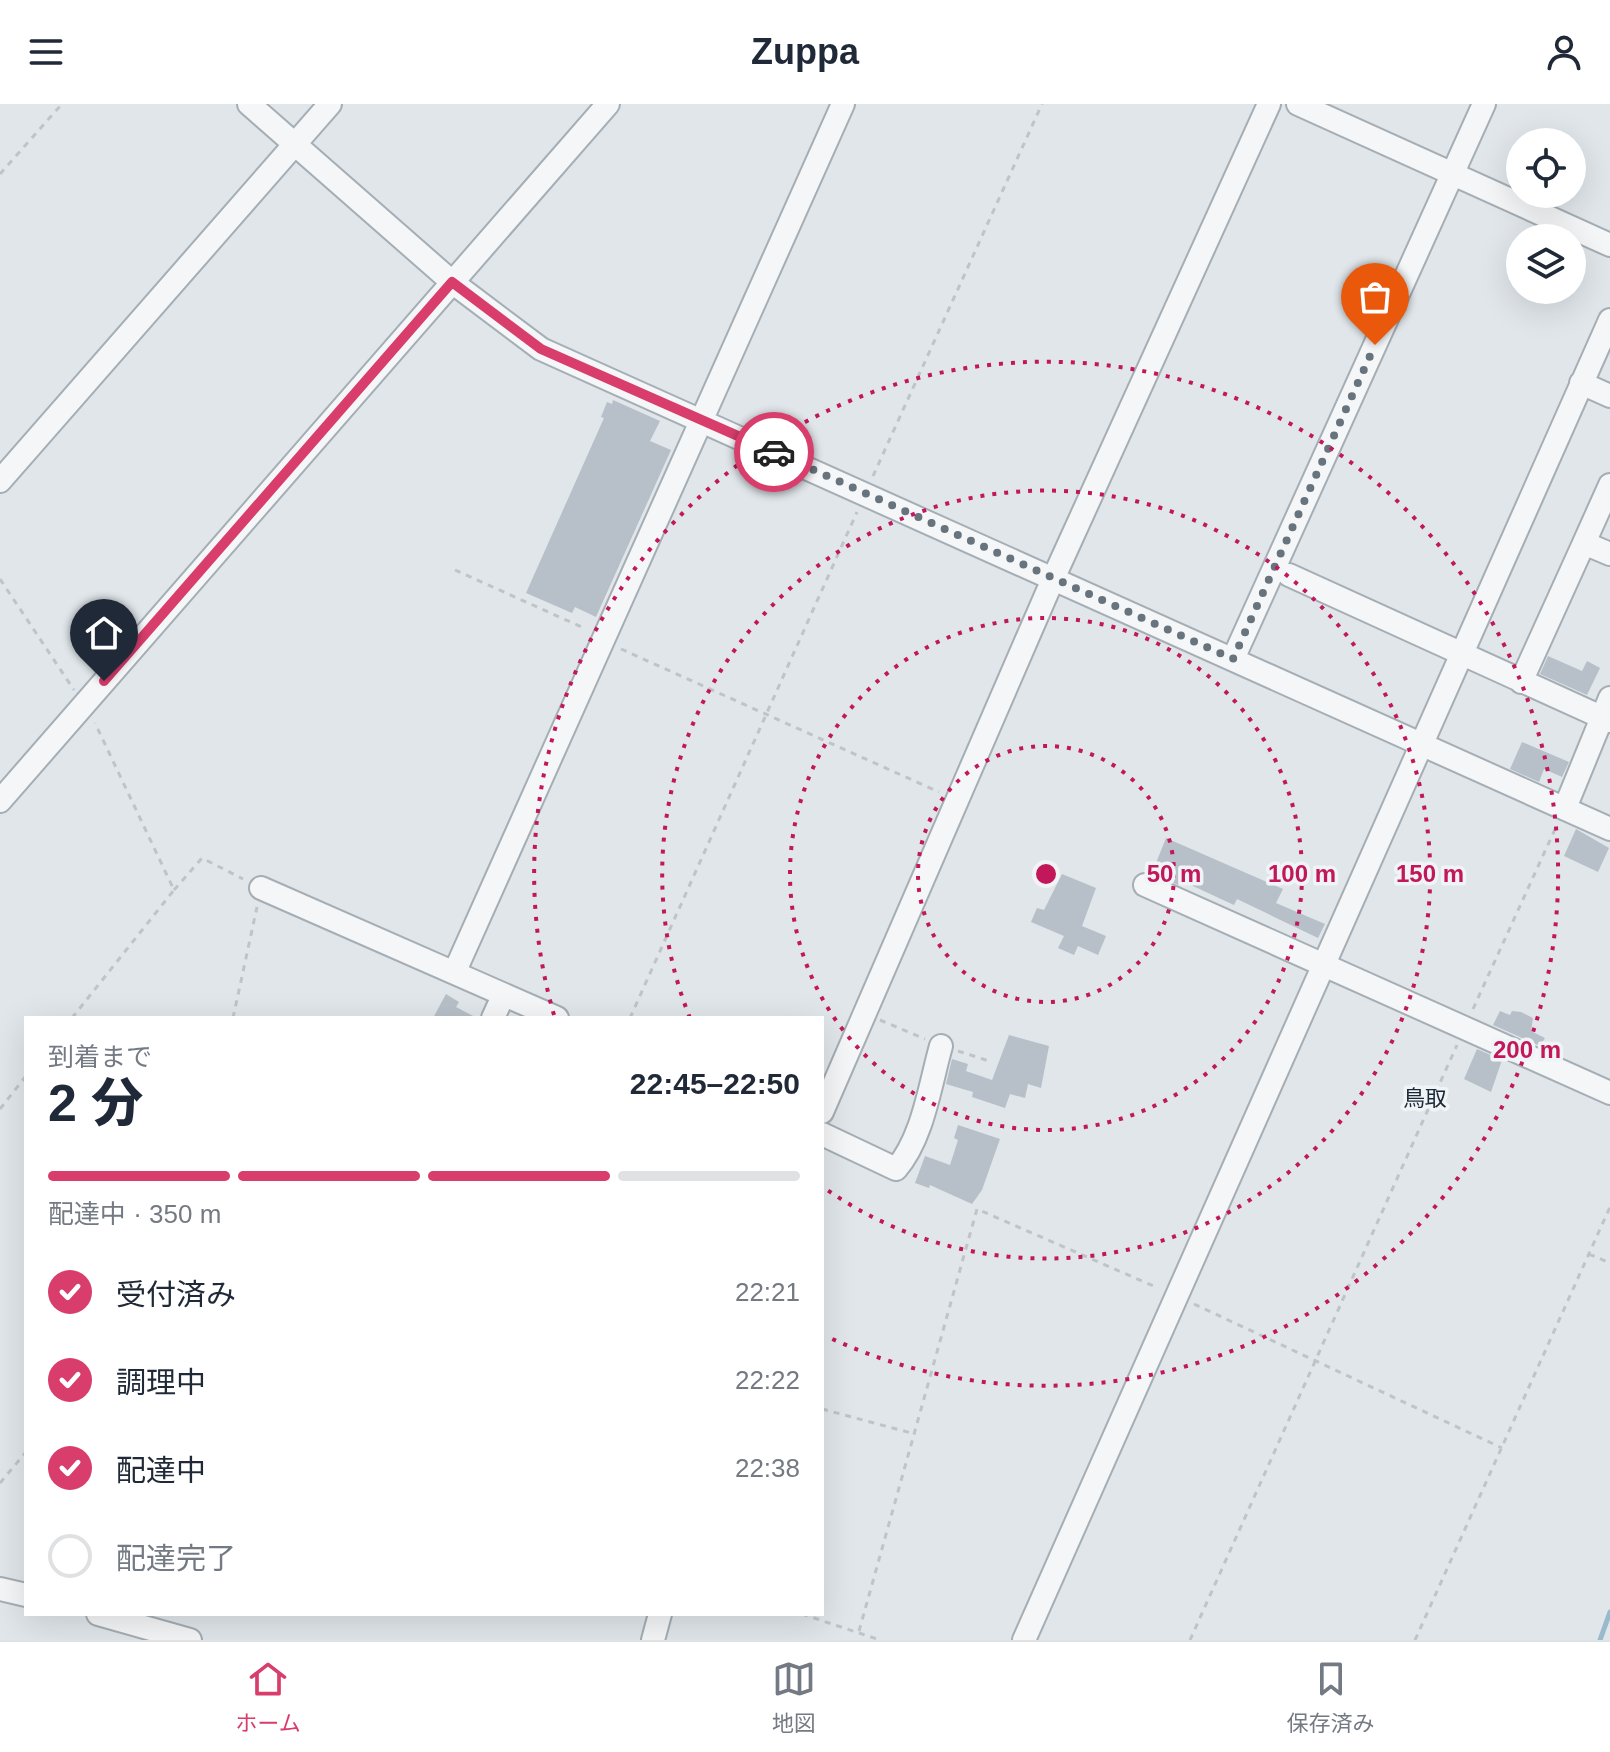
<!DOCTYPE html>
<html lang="ja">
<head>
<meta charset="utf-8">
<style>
	body { margin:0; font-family:Helvetica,"Noto Sans JP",sans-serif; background:#f6f6f7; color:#1f2937; height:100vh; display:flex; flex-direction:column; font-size:30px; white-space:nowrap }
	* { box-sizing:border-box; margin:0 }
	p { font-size:26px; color:#747a83 }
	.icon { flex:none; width:44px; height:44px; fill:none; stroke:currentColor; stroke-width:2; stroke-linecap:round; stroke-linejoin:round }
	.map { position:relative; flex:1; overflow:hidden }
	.side { position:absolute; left:24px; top:912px; width:800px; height:600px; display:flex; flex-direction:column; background:#fff; border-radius:0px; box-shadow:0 8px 32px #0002 }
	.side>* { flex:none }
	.tools { position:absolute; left:1506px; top:24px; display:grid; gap:16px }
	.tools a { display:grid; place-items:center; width:80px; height:80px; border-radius:50%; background:#fff; box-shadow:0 8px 32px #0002; font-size:40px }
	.pin { position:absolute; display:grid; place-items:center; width:68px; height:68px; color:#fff; margin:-82px -34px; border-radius:50% 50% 50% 0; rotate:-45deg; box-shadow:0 0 8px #0007 }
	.pin .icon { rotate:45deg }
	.courier { position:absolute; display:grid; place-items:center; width:80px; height:80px; margin:-40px; border:6px solid #d83d6c; border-radius:50%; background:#fff; color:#222; box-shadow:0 2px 10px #0007 }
	.head em { font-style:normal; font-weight:800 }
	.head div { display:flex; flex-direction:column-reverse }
	.head { display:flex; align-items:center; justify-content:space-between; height:136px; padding:0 24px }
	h1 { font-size:52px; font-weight:800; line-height:60px }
	.bar { display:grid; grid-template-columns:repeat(4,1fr); gap:12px 8px; align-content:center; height:96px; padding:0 24px }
	.bar i { height:10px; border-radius:6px; background:#e0e1e3 }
	.bar .current { background:#d83d6c }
	.bar p { grid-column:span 4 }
	ol { padding:0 24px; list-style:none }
	li { display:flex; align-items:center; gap:24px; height:88px }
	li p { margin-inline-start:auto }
	li .icon { padding:8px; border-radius:50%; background:#d83d6c; color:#fff; stroke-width:4 }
	li:last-child { color:#747a83 }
	li i { width:44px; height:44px; border:4px solid #e0e1e3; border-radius:50% }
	header { display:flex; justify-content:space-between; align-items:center; height:104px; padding:0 24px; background:#fff; font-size:36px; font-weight:800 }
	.tabs { display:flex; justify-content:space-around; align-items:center; height:112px; border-top:2px solid #e0e1e3; background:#fff; font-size:22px; color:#747a83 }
	.tabs a { display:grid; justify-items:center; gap:4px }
	.tabs .current { color:#d83d6c }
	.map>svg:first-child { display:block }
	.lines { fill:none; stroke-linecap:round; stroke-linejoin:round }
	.stream { stroke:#99bacd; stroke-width:5 }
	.building { fill:#b7c0c8 }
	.minor-casing { stroke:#a5aeb5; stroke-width:26 }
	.path { stroke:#bfc4c9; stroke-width:3; stroke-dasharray:6 6; stroke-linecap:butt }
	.minor { stroke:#f4f6f8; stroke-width:22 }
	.done { stroke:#68747d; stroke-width:8; stroke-dasharray:0 14.4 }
	.route { stroke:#d83d6c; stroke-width:10 }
	.ring { fill:none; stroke:#c2185b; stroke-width:4; stroke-dasharray:4 8 }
	.labels { text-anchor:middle; stroke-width:7; stroke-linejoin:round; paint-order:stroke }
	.neighbourhood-label { font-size:22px; fill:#1a2734; stroke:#f0f4f7 }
	.centre { fill:#c2185b; stroke:#f0f4f7; stroke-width:4 }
	.ring-label { font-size:24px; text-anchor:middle; font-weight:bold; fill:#c2185b; stroke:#f0f4f7; stroke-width:7; stroke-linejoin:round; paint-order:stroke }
</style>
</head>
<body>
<header><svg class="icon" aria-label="menu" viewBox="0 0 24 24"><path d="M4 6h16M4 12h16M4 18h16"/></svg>Zuppa<svg class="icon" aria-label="person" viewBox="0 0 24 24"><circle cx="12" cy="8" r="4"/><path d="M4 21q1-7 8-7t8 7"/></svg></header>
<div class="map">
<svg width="1610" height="1536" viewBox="0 0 1610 1536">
	<rect width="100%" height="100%" fill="#e0e6ea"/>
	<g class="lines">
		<!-- stream -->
		<path class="stream" d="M1600 1536 1610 1508"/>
	</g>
	<!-- building -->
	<path class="building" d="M613 296 660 317 650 337 671 346 596 513 575 503 572 509 526 489 604 314 601 313 607 298 612 300Z
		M1548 552 1582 567 1587 557 1600 564 1587 591 1540 570Z
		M1522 638 1569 658 1562 673 1544 665 1539 678 1510 665Z
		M1576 725 1609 744 1598 768 1564 752Z
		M1166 734 1283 785 1276 799 1325 820 1318 834 1237 795 1234 801 1180 776 1178 781 1152 769Z
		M1062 770 1096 784 1082 822 1106 832 1098 851 1078 842 1074 851 1058 844 1064 832 1031 818 1037 804 1044 806Z
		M446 890 459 898 456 903 477 914H433Z
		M1500 907 1510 911 1512 907 1521 908 1533 914 1531 927 1545 934 1540 942 1493 921Z
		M1009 931 1049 942 1041 984 1028 980 1025 994 1010 990 1005 1004 972 993 973 988 946 980 952 955 968 960 966 967 992 976Z
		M1477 945 1502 956 1491 988 1464 975Z
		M958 1021 1000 1035 982 1086 972 1100 930 1081 929 1084 915 1079 925 1052 950 1061 958 1036 954 1034Z"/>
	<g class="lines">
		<!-- minor casing -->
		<g class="minor-casing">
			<path id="minor" d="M249 0 452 178 541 245 1610 725
				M1298 0 1610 141
				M1581 279 1610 292
				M0 377 330 0
				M1610 381 1584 439 1610 450
				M1289 471 1610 617
				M1233 555 1484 0
				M1521 578 1584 439
				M0 697 608 0
				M1565 704 1610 594
				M1145 781 1610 989
				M261 784 557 914
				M455 867 843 0
				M493 914 503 892
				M822 1008 1053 475 1269 0
				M822 1030 896 1065C923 1034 930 981 941 942
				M0 1485 26 1491
				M98 1510 190 1536
				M653 1536 660 1510
				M1024 1536 1610 216"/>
		</g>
		<!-- path -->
		<path class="path" d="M0 70 62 0
			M873 372 1042 0
			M455 466 586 525
			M0 475 74 586
			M621 545 939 688
			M174 786 202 754 243 775
			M1473 905 1556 723
			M72 914 174 786 95 619
			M233 914 257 803
			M630 914 857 408
			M880 916 925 935
			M958 947 989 957
			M0 1005 26 972
			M1589 1150 1610 1159
			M1194 1200 1502 1344
			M822 1305 915 1330
			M0 1379 26 1348
			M802 1510 880 1536
			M859 1527 977 1105 1158 1184
			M1190 1536 1457 941
			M1415 1536 1610 1103"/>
		<!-- minor -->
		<use href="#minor" class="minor"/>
	</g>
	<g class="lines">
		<!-- done -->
		<path class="done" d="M774 348 1233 555 1375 241"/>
		<!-- route -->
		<path class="route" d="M104 577 452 178 541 245 774 348"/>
	</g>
	<!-- distance rings -->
	<g class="ring">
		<circle cx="1046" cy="770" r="128"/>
		<circle cx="1046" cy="770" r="256"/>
		<path d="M690 914A384 384 0 1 1 823 1083"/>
		<path d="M554 911A512 512 0 1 1 826 1232"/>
	</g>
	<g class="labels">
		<!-- neighbourhood labels -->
		<g class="neighbourhood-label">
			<text x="1425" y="1002">鳥取</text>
		</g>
	</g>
	<circle cx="1046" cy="770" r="12" class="centre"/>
	<g class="ring-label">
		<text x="1174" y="778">50 m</text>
		<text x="1302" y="778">100 m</text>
		<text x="1430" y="778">150 m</text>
		<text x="1527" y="954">200 m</text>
	</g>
</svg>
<div class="tools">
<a><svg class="icon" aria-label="locate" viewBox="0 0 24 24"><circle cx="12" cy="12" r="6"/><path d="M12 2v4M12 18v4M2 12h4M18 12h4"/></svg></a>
<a><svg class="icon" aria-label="layers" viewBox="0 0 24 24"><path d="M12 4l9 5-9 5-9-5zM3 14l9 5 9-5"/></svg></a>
</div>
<div class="pin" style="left:1375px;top:241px;background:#ea580c"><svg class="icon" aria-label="bag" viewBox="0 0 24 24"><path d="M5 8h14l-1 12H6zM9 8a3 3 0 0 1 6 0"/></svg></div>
<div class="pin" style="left:104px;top:577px;background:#1f2937"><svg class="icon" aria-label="home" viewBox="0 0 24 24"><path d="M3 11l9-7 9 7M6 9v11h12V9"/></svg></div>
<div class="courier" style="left:774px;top:348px"><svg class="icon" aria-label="car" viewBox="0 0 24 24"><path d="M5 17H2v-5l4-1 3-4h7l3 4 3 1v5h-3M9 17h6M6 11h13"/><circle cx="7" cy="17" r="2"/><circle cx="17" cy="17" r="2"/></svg></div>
<section class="side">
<div class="head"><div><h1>2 分</h1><p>到着まで</p></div><em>22:45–22:50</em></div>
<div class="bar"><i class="current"></i><i class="current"></i><i class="current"></i><i></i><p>配達中 · 350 m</p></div>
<ol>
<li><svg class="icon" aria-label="check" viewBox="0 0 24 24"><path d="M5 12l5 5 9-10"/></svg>受付済み<p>22:21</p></li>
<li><svg class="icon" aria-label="check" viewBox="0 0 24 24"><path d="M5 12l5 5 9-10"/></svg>調理中<p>22:22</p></li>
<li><svg class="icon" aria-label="check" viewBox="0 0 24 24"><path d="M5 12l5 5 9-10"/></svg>配達中<p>22:38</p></li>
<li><i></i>配達完了</li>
</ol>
</section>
</div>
<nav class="tabs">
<a class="current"><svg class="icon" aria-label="home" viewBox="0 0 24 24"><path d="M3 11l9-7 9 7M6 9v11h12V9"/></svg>ホーム</a>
<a><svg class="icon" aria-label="map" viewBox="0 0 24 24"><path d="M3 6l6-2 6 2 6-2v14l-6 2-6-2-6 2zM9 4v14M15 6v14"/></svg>地図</a>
<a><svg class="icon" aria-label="saved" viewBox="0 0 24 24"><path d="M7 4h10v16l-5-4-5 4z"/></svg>保存済み</a>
</nav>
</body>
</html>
